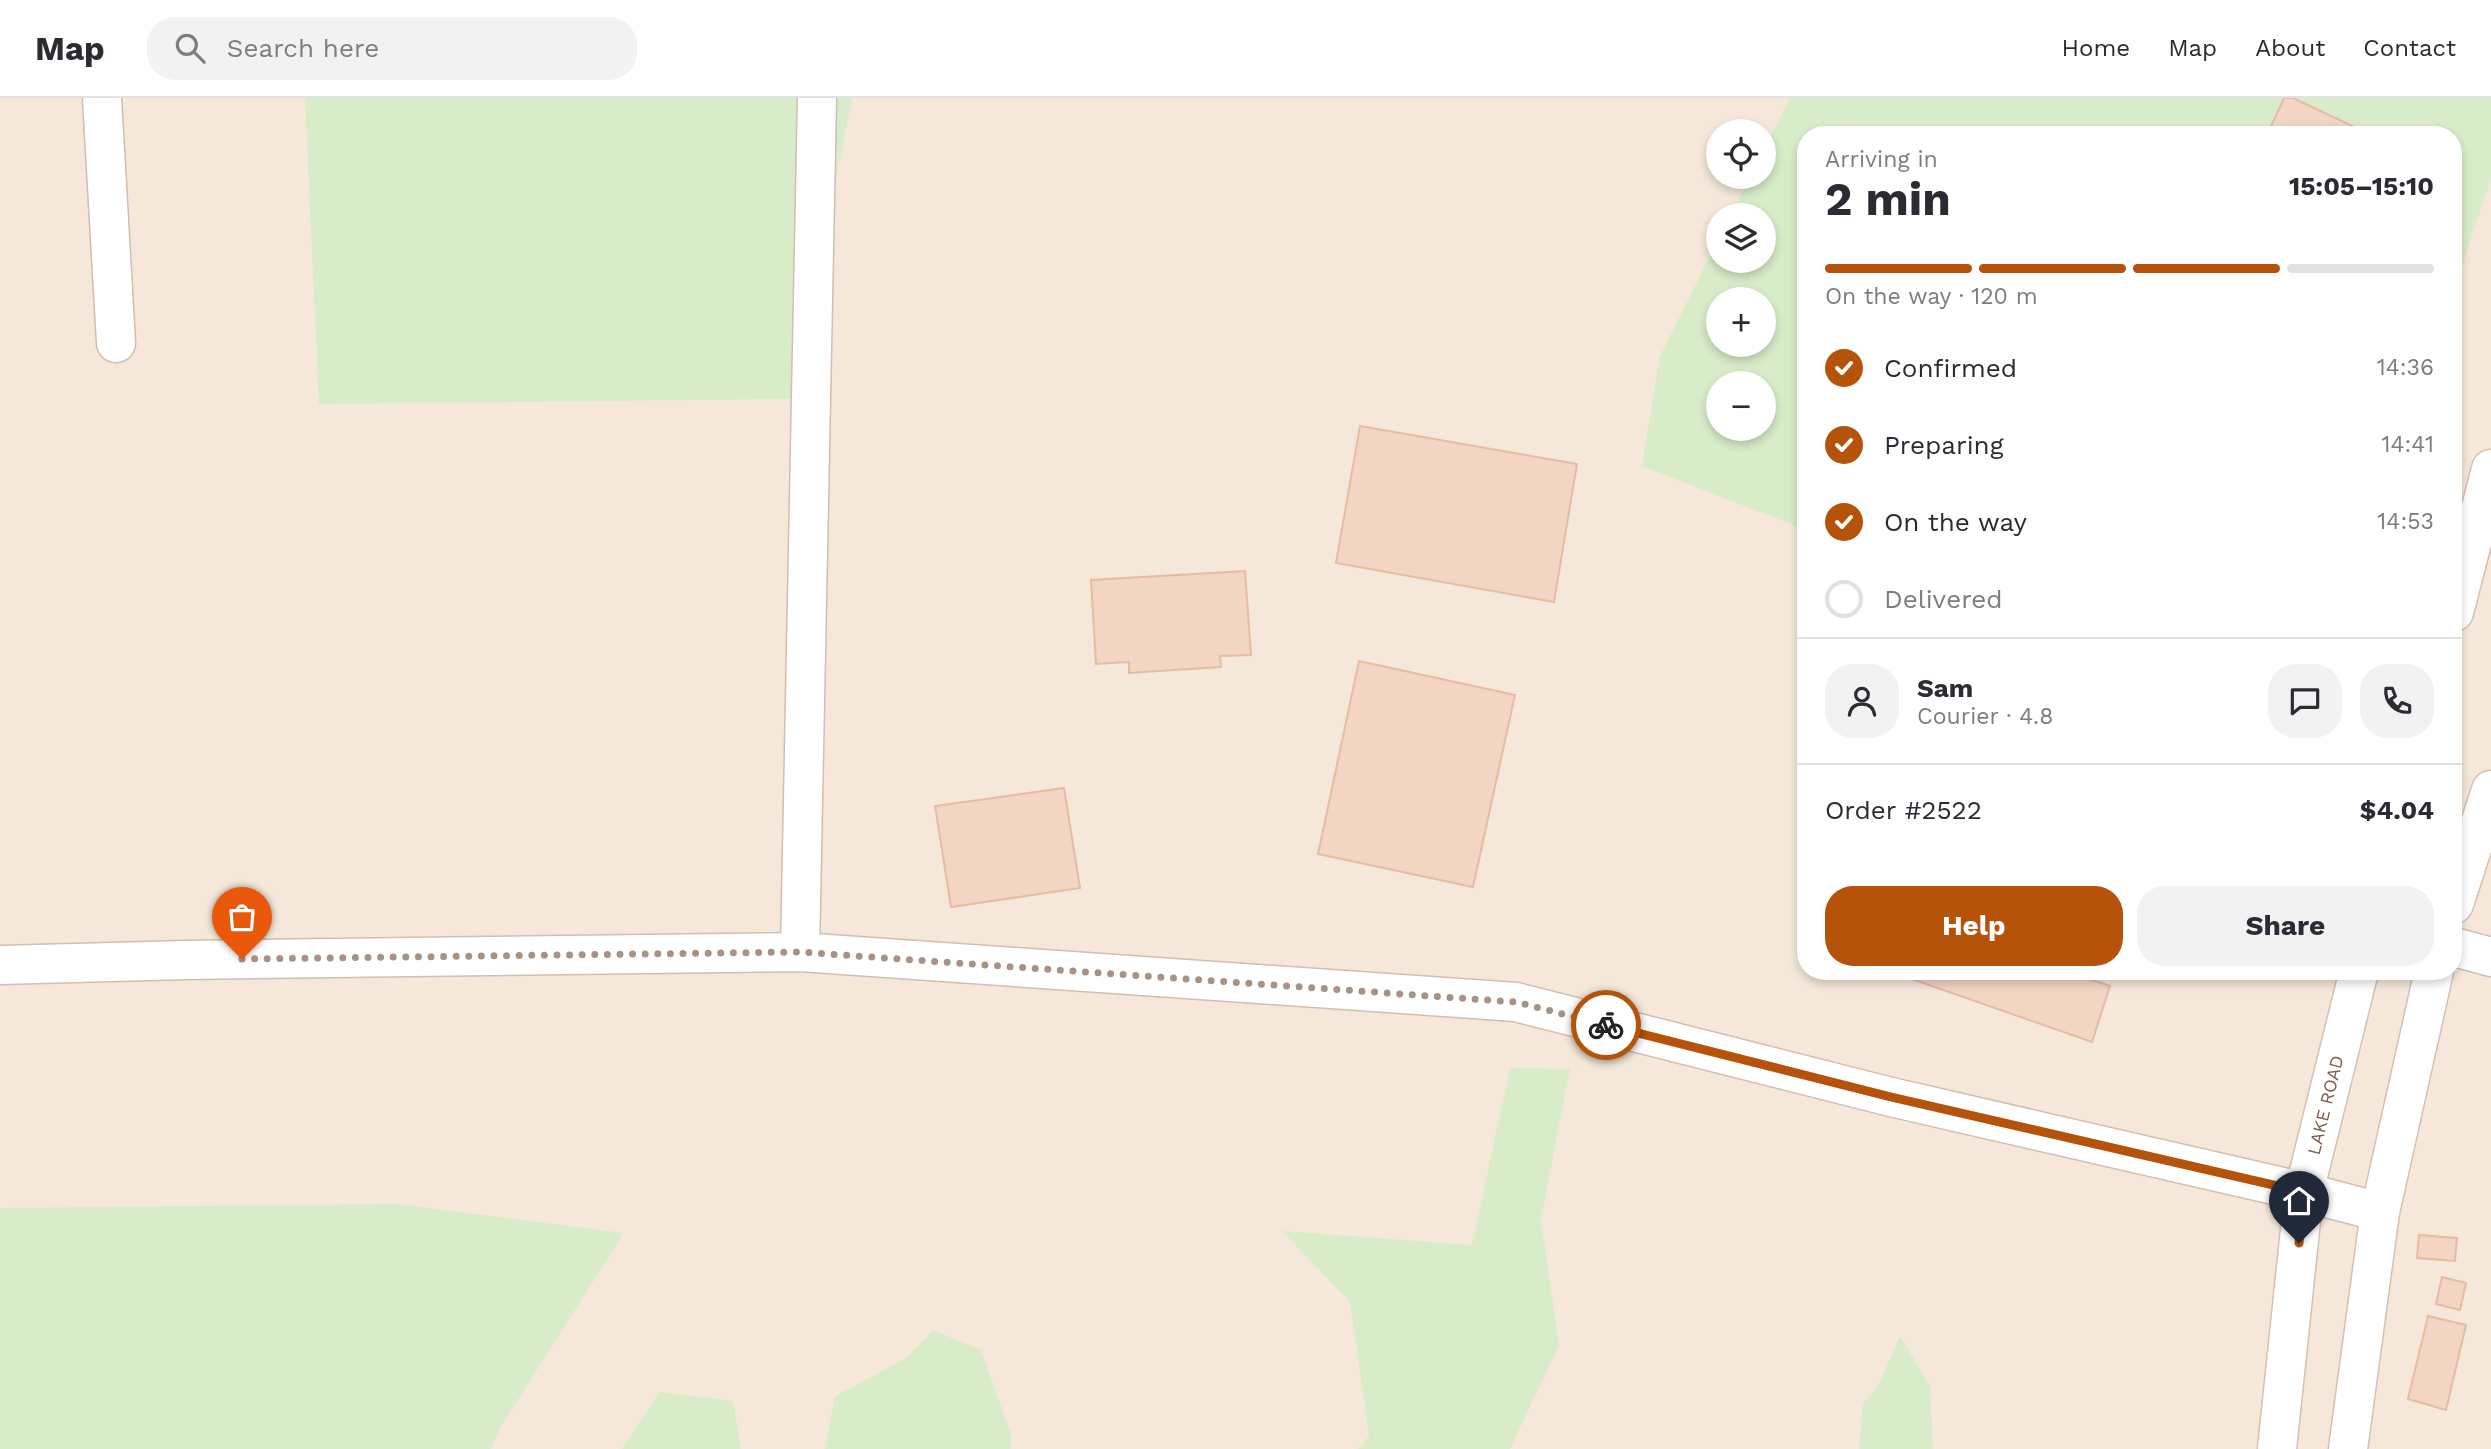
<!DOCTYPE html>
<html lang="en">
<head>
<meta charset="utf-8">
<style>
	body { margin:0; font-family:"Work Sans",sans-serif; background:#f2f2f3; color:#2b2b33; height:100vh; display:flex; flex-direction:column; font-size:26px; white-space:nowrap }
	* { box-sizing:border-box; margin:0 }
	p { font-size:23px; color:#7c7c81 }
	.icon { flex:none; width:38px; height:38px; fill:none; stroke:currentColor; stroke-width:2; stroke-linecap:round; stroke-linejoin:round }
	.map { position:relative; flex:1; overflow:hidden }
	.drawer { position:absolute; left:1797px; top:28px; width:665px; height:854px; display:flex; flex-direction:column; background:#fff; border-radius:28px; box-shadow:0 4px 10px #0003 }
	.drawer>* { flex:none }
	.controls { position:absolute; left:1706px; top:21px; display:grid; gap:14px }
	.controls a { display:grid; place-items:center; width:70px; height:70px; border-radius:50%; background:#fff; box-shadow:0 4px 10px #0003; font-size:35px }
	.pin { position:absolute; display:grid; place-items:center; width:60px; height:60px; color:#fff; margin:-72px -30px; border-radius:50% 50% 50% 0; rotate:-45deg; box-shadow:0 0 7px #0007 }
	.pin .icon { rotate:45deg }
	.courier { position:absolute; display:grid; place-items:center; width:70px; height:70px; margin:-35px; border:5px solid #b45309; border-radius:50%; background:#fff; color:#222; box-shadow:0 2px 9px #0007 }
	.overview em { font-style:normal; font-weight:700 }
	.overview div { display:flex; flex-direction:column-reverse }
	.overview { display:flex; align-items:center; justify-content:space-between; height:119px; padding:0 28px }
	h1 { font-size:46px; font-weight:700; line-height:52px }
	.bar { display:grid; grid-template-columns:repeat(4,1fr); gap:10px 7px; align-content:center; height:84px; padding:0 28px }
	.bar i { height:9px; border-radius:5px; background:#e1e1e2 }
	.bar .current { background:#b45309 }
	.bar p { grid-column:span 4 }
	.line { display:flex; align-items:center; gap:18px; padding:0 28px; border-top:2px solid #e1e1e2 }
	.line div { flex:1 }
	.round { display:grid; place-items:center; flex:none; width:74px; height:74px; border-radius:28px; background:#f2f2f3 }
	ol { padding:0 28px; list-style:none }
	li { display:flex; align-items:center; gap:21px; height:77px }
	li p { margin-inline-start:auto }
	li .icon { padding:7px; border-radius:50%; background:#b45309; color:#fff; stroke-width:4 }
	li:last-child { color:#7c7c81 }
	li i { width:38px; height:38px; border:4px solid #e1e1e2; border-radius:50% }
	.cta { display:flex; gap:14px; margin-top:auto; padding:14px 28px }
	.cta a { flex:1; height:80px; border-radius:28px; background:#b45309; color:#fff; font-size:28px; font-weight:700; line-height:80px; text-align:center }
	.cta a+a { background:#f2f2f3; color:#2b2b33 }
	header { display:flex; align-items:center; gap:42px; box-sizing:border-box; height:98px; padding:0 35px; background:#fff; border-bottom:2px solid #e1e1e2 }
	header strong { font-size:33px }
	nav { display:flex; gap:38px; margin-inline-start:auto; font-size:24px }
	.search { width:490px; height:63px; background:#f2f2f3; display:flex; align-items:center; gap:18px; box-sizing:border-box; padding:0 24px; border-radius:28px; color:#7c7c81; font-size:26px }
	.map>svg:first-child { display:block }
	.residential { fill:#f5e8da; fill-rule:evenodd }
	.green { fill:#d8ecc9; fill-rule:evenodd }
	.building { fill:#f3d5c3; stroke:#e6bba3; stroke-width:2 }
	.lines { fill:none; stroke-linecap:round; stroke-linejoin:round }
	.minor-casing { stroke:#d1beb0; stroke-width:41 }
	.secondary-casing { stroke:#d6c0b0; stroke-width:41 }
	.minor { stroke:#fff; stroke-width:38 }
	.secondary { stroke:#fff; stroke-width:38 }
	.done { stroke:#a89285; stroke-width:7; stroke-dasharray:0 12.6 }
	.route { stroke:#b45309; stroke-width:9 }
	.labels { text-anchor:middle; stroke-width:5; stroke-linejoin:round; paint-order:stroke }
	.street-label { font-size:18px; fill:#7a5c4d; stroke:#fffaf3 }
</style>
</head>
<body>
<header>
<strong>Map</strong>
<div class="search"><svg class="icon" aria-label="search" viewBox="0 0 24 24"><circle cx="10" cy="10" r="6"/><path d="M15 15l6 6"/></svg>Search here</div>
<nav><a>Home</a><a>Map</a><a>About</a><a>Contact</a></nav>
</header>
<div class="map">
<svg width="2491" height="1351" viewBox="0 0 2491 1351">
	<rect width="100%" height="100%" fill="#fdf6ec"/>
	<!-- residential -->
	<path class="residential" d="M0 0H2491V1351H0ZM1718 33H1764V79H1718ZM1806 37H2454V873H1806ZM1718 117H1764V163H1718ZM1718 201H1764V247H1718ZM1718 285H1764V331H1718Z"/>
	<!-- green -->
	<path class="green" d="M305 0H852L792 301 319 306Z
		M1790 0H2491V81L2454 193V37H1806V432L1642 368 1660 258 1718 142V163H1764V117H1731L1750 79H1764V51ZM1718 201H1764V247H1718ZM1718 285H1764V331H1718Z
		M1510 970 1570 971 1541 1121 1559 1248 1510 1351H1358L1369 1338 1350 1204 1282 1133 1472 1147Z
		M397 1106 624 1135 500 1330 491 1351H0V1110Z
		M933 1232 981 1252 1012 1339 1010 1351H825L835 1298 905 1261Z
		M1900 1238 1930 1288 1933 1351H1859L1863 1306 1879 1286Z
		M660 1294 733 1303 741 1351H622Z"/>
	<!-- building -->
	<path class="building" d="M2284 0H2293L2361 32 2359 37H2267Z
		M1360 328 1577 366 1554 504 1336 465Z
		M1245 473 1251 557 1220 558 1221 569 1129 575V564L1096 566 1091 482Z
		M1359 563 1515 597 1473 789 1318 756Z
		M1064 690 1080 790 951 809 935 708Z
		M1889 873H2066L2110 888 2092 944Z
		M2419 1137 2457 1140 2455 1163 2417 1160Z
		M2442 1179 2466 1185 2460 1212 2436 1206Z
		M2428 1218 2466 1227 2446 1312 2408 1301Z"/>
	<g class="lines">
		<!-- minor casing -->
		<g class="minor-casing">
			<path id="minor" d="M102 0 116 245
				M2454 849 2491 859
				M800 854 817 0
				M0 867 186 862 800 854 1516 904 1891 999 2304 1094 2380 1114"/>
		</g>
		<!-- secondary casing -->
		<g class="secondary-casing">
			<g id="secondary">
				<path d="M2454 514 2491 371"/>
				<path d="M2454 806 2491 692"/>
				<path id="s1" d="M2277 1351 2304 1094 2359 873"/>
				<path d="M2348 1351 2380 1114 2434 873"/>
			</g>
		</g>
		<!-- minor -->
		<use href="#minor" class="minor"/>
		<!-- secondary -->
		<use href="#secondary" class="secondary"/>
	</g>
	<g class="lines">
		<!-- done -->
		<path class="done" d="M242 861 800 854 1516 904 1606 927"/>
		<!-- route -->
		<path class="route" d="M1606 927 1891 999 2304 1094 2299 1145"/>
	</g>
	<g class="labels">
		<!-- street labels -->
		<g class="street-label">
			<text dy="6" stroke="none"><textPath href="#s1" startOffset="348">LAKE ROAD</textPath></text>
		</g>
	</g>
</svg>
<div class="controls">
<a><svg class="icon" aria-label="locate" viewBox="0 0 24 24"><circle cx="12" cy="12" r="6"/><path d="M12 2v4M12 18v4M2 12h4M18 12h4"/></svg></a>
<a><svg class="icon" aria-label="layers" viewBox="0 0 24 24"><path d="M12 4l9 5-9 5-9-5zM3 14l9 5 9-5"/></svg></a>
<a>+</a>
<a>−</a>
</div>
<div class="pin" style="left:242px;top:861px;background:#ea580c"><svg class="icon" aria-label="bag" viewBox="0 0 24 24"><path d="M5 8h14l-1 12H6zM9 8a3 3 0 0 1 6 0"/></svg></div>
<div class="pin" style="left:2299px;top:1145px;background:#1f2937"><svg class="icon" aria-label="home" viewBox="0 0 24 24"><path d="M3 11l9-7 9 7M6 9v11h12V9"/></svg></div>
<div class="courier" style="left:1606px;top:927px"><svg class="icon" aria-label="bike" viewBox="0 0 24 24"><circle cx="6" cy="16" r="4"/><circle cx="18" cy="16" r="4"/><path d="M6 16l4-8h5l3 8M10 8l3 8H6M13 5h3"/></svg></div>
<section class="drawer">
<div class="overview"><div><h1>2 min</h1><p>Arriving in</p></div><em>15:05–15:10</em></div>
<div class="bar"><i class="current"></i><i class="current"></i><i class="current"></i><i></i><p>On the way · 120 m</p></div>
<ol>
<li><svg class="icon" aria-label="check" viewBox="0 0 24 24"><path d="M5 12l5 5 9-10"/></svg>Confirmed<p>14:36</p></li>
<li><svg class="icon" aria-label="check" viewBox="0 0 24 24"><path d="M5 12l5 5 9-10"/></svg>Preparing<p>14:41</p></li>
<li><svg class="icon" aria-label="check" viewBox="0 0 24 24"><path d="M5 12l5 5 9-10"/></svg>On the way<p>14:53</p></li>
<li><i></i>Delivered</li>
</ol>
<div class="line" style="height:126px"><a class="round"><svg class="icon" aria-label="person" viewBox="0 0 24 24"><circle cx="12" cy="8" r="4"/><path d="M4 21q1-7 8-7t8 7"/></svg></a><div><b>Sam</b><p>Courier · 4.8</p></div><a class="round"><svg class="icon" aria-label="chat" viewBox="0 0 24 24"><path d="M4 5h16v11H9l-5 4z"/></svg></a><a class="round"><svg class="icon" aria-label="phone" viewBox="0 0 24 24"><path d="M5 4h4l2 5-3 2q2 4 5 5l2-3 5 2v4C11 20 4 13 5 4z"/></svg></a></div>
<div class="line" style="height:91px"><div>Order #2522</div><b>$4.04</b></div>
<div class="cta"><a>Help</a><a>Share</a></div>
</section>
</div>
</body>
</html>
